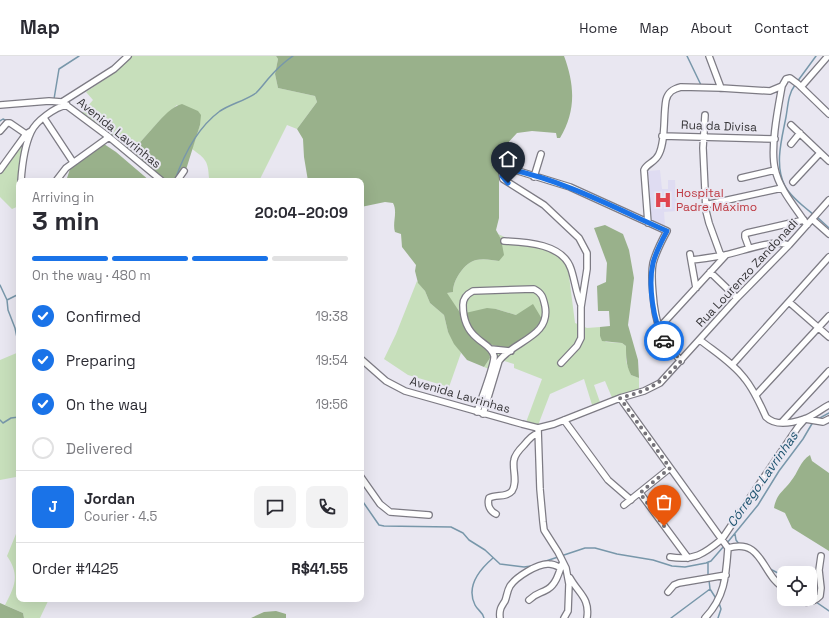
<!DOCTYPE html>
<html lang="en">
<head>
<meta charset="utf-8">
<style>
	body { margin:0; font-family:"Space Grotesk",sans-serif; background:#f2f2f3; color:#2b2b33; height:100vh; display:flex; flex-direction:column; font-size:15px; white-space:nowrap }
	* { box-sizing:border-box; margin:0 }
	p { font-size:13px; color:#7c7c81 }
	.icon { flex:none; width:22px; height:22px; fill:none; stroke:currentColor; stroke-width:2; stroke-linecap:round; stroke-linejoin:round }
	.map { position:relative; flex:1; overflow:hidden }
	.details { position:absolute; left:16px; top:122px; width:348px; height:424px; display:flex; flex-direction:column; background:#fff; border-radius:8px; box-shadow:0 4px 16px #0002 }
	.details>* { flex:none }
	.fabs { position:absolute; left:777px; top:510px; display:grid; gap:8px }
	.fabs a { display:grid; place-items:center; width:40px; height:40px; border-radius:8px; background:#fff; box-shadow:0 4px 16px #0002; font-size:20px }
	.pin { position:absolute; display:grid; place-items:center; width:34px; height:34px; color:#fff; margin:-41px -17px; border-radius:50% 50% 50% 0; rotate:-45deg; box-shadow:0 0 4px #0007 }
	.pin .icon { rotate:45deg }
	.courier { position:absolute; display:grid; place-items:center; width:40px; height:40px; margin:-20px; border:3px solid #1a73e8; border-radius:50%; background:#fff; color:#222; box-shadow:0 1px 5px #0007 }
	.headline em { font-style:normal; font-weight:600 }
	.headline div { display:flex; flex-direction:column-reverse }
	.headline { display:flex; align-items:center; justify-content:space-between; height:68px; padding:0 16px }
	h1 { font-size:26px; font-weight:600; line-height:30px }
	.bar { display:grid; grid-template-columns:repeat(4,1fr); gap:6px 4px; align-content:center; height:48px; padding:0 16px }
	.bar i { height:5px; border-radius:3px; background:#e1e1e2 }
	.bar .active { background:#1a73e8 }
	.bar p { grid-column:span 4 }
	.line { display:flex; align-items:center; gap:10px; padding:0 16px; border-top:1px solid #e1e1e2 }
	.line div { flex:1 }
	.round { display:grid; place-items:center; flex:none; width:42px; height:42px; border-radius:8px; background:#f2f2f3 }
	ol { padding:0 16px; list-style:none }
	li { display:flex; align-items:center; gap:12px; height:44px }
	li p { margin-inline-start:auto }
	li .icon { padding:4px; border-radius:50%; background:#1a73e8; color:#fff; stroke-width:4 }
	li:last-child { color:#7c7c81 }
	li i { width:22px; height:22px; border:2px solid #e1e1e2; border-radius:50% }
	header { display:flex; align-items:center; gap:24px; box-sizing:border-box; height:56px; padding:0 20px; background:#fff; border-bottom:1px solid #e1e1e2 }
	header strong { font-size:19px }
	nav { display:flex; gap:22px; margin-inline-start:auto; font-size:14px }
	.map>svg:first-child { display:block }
	.medical { fill:#dfdcf2 }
	.green { fill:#c7dfbb }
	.forest { fill:#99b18b }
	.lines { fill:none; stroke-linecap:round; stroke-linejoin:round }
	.stream { stroke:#7897aa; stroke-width:1.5 }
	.minor-casing { stroke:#7d7b84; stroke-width:8 }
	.minor { stroke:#fff; stroke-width:5.5 }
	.done { stroke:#757379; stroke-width:4; stroke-dasharray:0 7.2 }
	.route { stroke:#1a73e8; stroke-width:5 }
	.labels { text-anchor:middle; stroke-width:4; stroke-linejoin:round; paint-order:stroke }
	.street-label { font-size:12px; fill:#363538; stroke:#e9e7f1 }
	.health-label { font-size:12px; fill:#be3a42; stroke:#e9e7f1; text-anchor:start }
	.water-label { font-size:13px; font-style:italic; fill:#1d536f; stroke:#e9e7f1 }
</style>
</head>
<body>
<header>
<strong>Map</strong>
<nav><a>Home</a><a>Map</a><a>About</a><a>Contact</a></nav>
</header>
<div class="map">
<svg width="829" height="562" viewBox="0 0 829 562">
	<rect width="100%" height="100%" fill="#e9e7f1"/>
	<!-- medical -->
	<path class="medical" d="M660 114 662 133H668V124H675L677 155 664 156 665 169 652 170 648 115Z"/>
	<!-- green -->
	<path class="green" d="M129 0H276L278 3 275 18 278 32 315 40 317 46 297 73 287 69 259 125H224L222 123 219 125H213L209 122C208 105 206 103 192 93L200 69 177 49 161 63 135 92 128 97 80 59 93 44 86 36 118 14Z
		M26 81 19 125V150L12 153 0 141V118Z
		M498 178 511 184 550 195 562 202 568 212 575 267 587 272 600 271V280L606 286 622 287 626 290V305L631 319 639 322V336L613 344 605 325 594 329 601 349 593 352 584 323 550 338 537 372 525 369 542 323 514 312V308L498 303 496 304 489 313 484 311 490 302 489 288 516 259 496 253 461 258 446 237 453 236C453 224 464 207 476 204 484 202 492 204 499 205L501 183Z
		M417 225 425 235 430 247 444 259 448 276 461 297 449 331 408 319 384 303 396 278Z
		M19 296V402L16 421 0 424V304Z
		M18 473 19 543H49L40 562H24L23 557 5 549C15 530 20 519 7 500Z"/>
	<!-- forest -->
	<path class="forest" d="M276 0H564C575 29 576 56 560 82H557L556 77 532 75 517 77 506 89 499 109V162L496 174 501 183 504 199 499 205C492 204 484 202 476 204 464 207 453 224 453 236L447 237 461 258 487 252 496 253 516 259 533 248 542 263 533 275 513 294 489 288 490 302 484 311 467 304 454 288 448 276 444 259 430 247 425 235 418 227 415 215 416 209 402 191 401 178 395 176C392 167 398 156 393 147L385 146 361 151V125H308L304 101 303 83 297 73 317 46 315 40 278 32 275 18 278 3Z
		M182 48 198 55 201 59 200 69 184 120 181 125H161L128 97C146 85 163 53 182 48Z
		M104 88 116 96 150 125H66L70 113 75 106Z
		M605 169 623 178 629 194 634 222 628 269 638 304 639 322 631 319C626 309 626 301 626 290L622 287 602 285 600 280V271L610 270 609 255H598L597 230 606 226 607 207 594 172Z
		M810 399 812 405 829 417V495L792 472 785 457 774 452C777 437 783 436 791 425 798 417 800 405 810 399Z
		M0 547 23 557 24 562H0Z
		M276 555 286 558V562H251L264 556Z"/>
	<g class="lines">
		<!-- stream -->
		<path class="stream" d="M687 0 701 29
			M797 26 816 0
			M795 29C788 38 788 50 786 61 782 82 774 109 785 130 791 141 803 150 813 158
			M54 43 59 13 79 0
			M0 65 3 63 7 65
			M175 124C184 98 197 72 220 55 231 48 244 45 256 37 260 33 264 28 268 23 275 15 284 6 293 0
			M816 160 829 172
			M0 229 7 244 8 254 15 272 19 291
			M7 244 19 238
			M818 363 829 357
			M0 364 3 367 11 362 19 361
			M361 443 379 469 384 470 451 471 463 477 469 484 485 494 500 508 524 511 531 510
			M735 478 736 484 739 488
			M727 487 758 449 779 415 803 383 813 366
			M708 506V520
			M540 507 585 492H595L617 498 653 504 672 510 685 511 706 507 711 505 724 490
			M770 513 778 517 784 523
			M709 524 710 533 717 544
			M816 546 829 555
			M484 562C483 556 478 555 475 549 466 531 479 514 493 502
			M671 562 710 533
			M718 562 721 553 719 547"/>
		<!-- minor casing -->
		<g class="minor-casing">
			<path id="minor" d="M709 0 721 32
				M782 30C778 52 770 92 775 113 779 133 796 152 807 169
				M801 31 828 0
				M62 46 114 13 128 0
				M0 49 49 45 62 46 109 81 162 125
				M705 59 703 92 706 155 709 167 721 200
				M44 62 73 106
				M791 69 829 105
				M0 75 7 67H10L26 78
				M662 80 775 83
				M791 88 800 77
				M0 114 26 78 31 75
				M534 121 541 98
				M741 122 775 114
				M21 125C22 110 24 91 31 76 36 65 55 51 67 49
				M56 125 66 112 109 81
				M177 125 184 115
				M793 126 820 97
				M705 149 782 132
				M812 163 829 178
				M648 167 644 114C647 107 655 107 659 98 666 83 663 60 666 44 668 36 673 33 681 31L721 32 770 35 782 30 786 23 790 22 798 28 829 58
				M504 185C527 186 563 188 571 213 575 225 576 237 581 249
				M749 192 745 181V178L747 177 804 164
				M690 198 691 204C702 203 714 201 725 199 744 195 771 183 789 189
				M691 204 696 232
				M710 216 737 242
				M789 246 829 281
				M658 273 726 199
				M700 284C715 296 733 307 745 323 754 334 760 348 766 361 775 370 792 367 804 363 812 361 821 353 829 349
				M491 293 511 295
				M361 303 386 325 405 335 522 368 538 372 554 368 620 342 644 335 660 327 737 242 789 189 829 144
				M561 307 577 290 581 282V251L587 213V197L579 182 544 149 503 123 502 117 506 114H515L570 131 667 175C661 186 656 196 653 207 651 217 652 228 653 238 655 267 661 284 681 305
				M732 309 829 201
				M756 339 829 260
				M620 342 728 492
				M477 356C480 346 495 308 494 300 492 291 483 288 477 282 467 274 463 262 463 249 463 242 467 238 473 235L534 233C542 237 543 241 545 250 551 281 513 285 499 305L483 358
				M564 364 608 424 631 444
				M782 366 829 315
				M538 372 540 433 543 466 544 474 558 496 566 512 569 528 568 555 564 562
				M361 421 380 448 390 456 429 459
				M640 437 688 502
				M624 449 670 412
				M496 458C490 455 487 449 489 442 496 438 506 442 512 435 518 426 512 413 514 404 515 398 520 393 524 389 528 384 532 379 538 377
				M728 492C756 484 760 505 773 522 776 526 780 529 784 533
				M670 501C694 505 704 498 722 483L798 371 805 363 823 366 829 363
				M570 522C579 538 590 542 587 562
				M668 536 674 529 679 527 726 519
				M795 543C804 548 813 547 820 540L821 532 819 514 821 500
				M529 544C537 536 540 538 548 533 556 528 559 517 562 508
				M500 562C499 554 501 551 505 545 507 540 507 535 510 530 516 521 538 507 549 508 554 508 557 510 561 512
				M705 562C725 541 726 520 728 492"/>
		</g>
		<!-- minor -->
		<use href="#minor" class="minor"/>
	</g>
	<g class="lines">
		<!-- done -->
		<path class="done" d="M664 470 640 437 670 412 620 342C652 333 659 329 681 305L664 285"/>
		<!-- route -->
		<path class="route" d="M508 127 502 120 504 115 509 113C565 125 615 152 667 175 661 186 656 196 653 207 648 229 653 265 664 285"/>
	</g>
	<!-- icons -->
	<defs>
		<g id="hospital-bare" transform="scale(1.38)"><path d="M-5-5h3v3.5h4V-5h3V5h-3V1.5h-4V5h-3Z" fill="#e0444e" stroke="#e9e7f1" stroke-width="2.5" paint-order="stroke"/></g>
	</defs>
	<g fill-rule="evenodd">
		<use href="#hospital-bare" x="663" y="144"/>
	</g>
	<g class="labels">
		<!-- street labels -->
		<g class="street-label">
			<text transform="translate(719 70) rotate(2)" y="4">Rua da Divisa</text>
			<text transform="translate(119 77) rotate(39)" y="4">Avenida Lavrinhas</text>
			<text transform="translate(747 217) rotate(-47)" y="4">Rua Lourenzo Zandonadi</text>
			<text transform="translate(460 339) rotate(16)" y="4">Avenida Lavrinhas</text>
		</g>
		<!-- health labels -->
		<g class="health-label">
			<text x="676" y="141">Hospital<tspan x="676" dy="14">Padre Máximo</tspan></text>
		</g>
		<!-- water labels -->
		<g class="water-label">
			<text transform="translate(762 423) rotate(-55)" y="5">Córrego Lavrinhas</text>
		</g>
	</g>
</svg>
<div class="fabs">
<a><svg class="icon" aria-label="locate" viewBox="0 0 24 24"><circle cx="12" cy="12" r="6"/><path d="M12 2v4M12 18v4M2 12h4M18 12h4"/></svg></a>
</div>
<div class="pin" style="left:664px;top:470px;background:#ea580c"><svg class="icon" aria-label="bag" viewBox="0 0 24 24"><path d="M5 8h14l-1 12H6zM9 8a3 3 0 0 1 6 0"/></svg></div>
<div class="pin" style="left:508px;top:127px;background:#1f2937"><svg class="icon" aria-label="home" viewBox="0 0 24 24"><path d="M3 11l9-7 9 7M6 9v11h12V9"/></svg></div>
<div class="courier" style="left:664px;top:285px"><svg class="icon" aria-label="car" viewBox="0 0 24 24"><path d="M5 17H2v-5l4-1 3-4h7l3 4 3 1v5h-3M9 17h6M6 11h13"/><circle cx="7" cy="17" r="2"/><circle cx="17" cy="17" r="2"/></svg></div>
<section class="details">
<div class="headline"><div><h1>3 min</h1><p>Arriving in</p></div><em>20:04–20:09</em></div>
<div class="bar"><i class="active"></i><i class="active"></i><i class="active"></i><i></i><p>On the way · 480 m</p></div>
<ol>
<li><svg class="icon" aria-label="check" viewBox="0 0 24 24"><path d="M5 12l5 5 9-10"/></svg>Confirmed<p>19:38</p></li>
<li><svg class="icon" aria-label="check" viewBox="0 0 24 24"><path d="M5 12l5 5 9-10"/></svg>Preparing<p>19:54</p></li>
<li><svg class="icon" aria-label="check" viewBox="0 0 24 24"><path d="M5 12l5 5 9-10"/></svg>On the way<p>19:56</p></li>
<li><i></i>Delivered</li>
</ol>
<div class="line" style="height:72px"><b class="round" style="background:#1a73e8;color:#fff">J</b><div><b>Jordan</b><p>Courier · 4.5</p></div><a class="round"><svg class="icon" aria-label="chat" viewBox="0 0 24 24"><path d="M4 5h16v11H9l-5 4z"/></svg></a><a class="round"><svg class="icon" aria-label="phone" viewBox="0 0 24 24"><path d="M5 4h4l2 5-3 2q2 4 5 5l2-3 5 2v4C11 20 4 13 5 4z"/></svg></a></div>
<div class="line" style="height:52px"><div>Order #1425</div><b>R$41.55</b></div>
</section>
</div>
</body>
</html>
